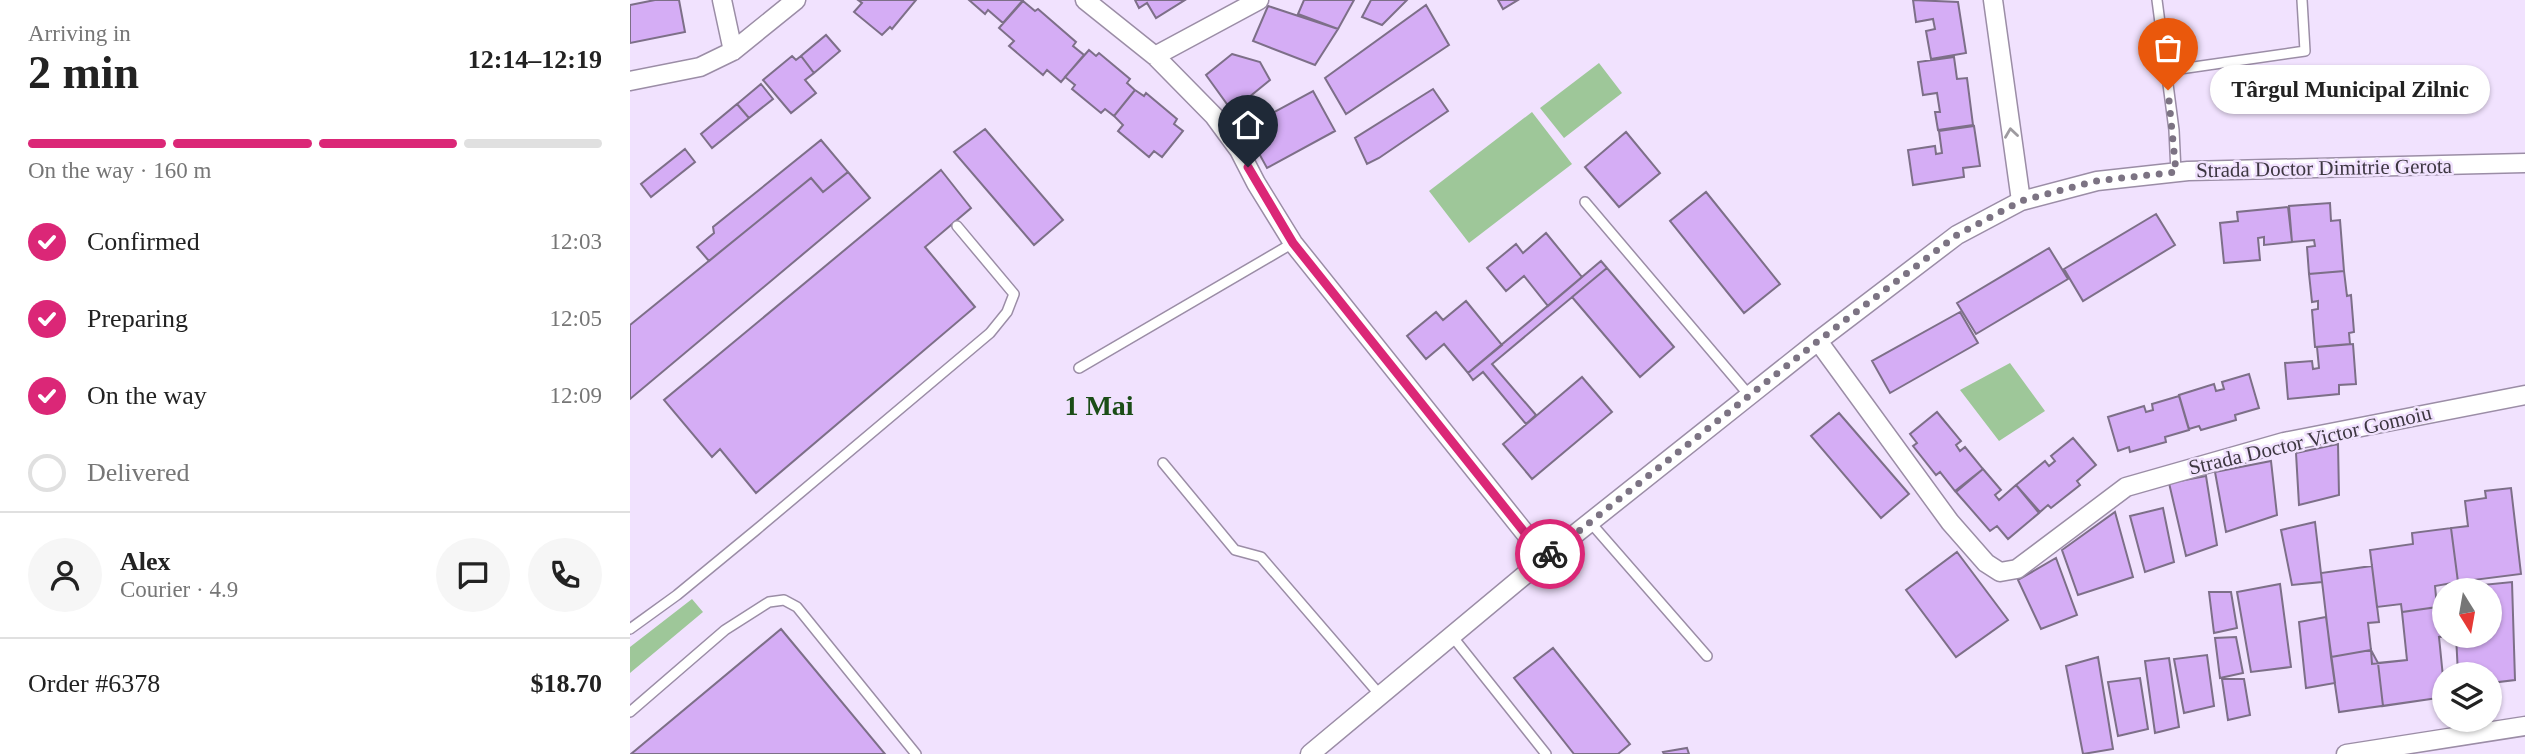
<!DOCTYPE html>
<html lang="en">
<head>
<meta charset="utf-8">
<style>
	body { margin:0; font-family:"Times New Roman",serif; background:#f6f6f6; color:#222; height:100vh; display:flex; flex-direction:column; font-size:26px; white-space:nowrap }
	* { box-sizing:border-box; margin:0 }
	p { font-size:23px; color:#767676 }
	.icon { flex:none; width:38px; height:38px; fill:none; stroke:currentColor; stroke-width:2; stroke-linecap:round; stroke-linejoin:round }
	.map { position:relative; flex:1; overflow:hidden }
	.drawer { display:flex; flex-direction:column; background:#fff; width:630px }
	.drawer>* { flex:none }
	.needle { width:46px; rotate:169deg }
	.controls { position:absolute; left:1802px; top:578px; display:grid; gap:14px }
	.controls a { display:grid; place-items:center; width:70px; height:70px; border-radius:50%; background:#fff; box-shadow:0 2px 5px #0004; font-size:35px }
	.pin { position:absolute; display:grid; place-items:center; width:60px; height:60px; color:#fff; margin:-72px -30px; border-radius:50% 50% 50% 0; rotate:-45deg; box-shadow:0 0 7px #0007 }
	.pin .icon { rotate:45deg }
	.courier { position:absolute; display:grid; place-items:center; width:70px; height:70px; margin:-35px; border:5px solid #db2777; border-radius:50%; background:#fff; color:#222; box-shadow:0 2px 9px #0007 }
	.bubble { position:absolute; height:49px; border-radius:24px; background:#fff; box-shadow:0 2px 5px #0004; font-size:23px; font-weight:800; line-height:49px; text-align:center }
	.headline em { font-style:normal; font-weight:800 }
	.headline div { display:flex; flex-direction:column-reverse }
	.headline { display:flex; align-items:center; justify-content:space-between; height:119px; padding:0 28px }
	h1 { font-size:46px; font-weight:800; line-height:52px }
	.bar { display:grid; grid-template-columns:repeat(4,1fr); gap:10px 7px; align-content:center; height:84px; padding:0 28px }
	.bar i { height:9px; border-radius:5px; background:#e0e0e0 }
	.bar .active { background:#db2777 }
	.bar p { grid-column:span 4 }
	.line { display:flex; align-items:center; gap:18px; padding:0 28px; border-top:2px solid #e0e0e0 }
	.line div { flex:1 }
	.round { display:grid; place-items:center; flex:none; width:74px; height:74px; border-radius:37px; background:#f6f6f6 }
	ol { padding:0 28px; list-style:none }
	li { display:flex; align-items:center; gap:21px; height:77px }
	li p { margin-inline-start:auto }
	li .icon { padding:7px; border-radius:50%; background:#db2777; color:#fff; stroke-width:4 }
	li:last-child { color:#767676 }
	li i { width:38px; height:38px; border:4px solid #e0e0e0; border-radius:50% }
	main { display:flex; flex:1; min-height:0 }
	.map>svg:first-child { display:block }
	.green { fill:#9ec799 }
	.building { fill:#d5adf5; stroke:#7d6f88; stroke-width:2 }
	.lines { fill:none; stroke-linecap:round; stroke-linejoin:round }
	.service-casing { stroke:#9b8da6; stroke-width:12 }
	.minor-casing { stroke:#9b8da6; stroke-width:21 }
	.service { stroke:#fff; stroke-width:9 }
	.minor { stroke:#fff; stroke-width:18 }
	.oneway { stroke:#9e9ba0 }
	.done { stroke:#7c7383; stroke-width:7; stroke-dasharray:0 12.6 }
	.route { stroke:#db2777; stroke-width:9 }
	.labels { text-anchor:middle; stroke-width:5; stroke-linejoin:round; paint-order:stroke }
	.street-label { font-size:21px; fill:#3d3741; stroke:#f1e2fe }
	.district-label { font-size:28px; font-weight:bold; fill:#1b4d17; stroke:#f1e2fe }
</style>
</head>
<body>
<main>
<section class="drawer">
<div class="headline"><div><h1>2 min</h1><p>Arriving in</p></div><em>12:14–12:19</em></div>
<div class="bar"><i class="active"></i><i class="active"></i><i class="active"></i><i></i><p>On the way · 160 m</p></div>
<ol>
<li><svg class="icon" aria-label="check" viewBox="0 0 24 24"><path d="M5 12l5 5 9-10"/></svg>Confirmed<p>12:03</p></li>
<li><svg class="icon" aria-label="check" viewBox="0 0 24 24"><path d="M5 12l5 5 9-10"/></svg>Preparing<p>12:05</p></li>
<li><svg class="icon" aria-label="check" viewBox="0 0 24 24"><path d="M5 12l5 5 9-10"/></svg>On the way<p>12:09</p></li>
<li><i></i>Delivered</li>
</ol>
<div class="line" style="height:126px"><a class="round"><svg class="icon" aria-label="person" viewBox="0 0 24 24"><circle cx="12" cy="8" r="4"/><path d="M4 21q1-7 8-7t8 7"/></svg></a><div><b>Alex</b><p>Courier · 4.9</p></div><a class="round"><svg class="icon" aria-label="chat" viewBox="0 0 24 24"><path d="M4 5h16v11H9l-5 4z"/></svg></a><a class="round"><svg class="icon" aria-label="phone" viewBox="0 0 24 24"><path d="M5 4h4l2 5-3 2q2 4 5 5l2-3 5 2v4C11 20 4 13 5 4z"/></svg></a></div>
<div class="line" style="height:91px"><div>Order #6378</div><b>$18.70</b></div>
</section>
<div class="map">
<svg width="1895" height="754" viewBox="0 0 1895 754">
	<rect width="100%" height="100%" fill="#f1e2fe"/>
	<!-- green -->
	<path class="green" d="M969 63 992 93 934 138 910 108Z
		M902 112 942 164 839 243 799 191Z
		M1380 363 1415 411 1369 441 1330 390Z
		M62 599 73 612 0 673V647Z"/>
	<!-- building -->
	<path class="building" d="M25 0H49L55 32 0 43V5Z
		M228 0H286L262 29 260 27 252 35 224 12 232 3Z
		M339 0H393L373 23 358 10 355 14Z
		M505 0H555L526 18 517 3 509 8Z
		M674 0H724L708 29 668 14Z
		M741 0H777L752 25 732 17Z
		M868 0H888L873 9Z
		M1283 0 1328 2 1336 53 1301 59 1296 31 1305 29 1303 19 1286 22Z
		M393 1 405 11 408 9 446 42 443 46 454 55 431 82 417 70 413 75 379 46 384 41 369 28Z
		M796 5 819 45 716 114 695 78Z
		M638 6 708 29 685 65 623 41Z
		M196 35 210 51 184 73 171 56Z
		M459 50 466 56 469 53 500 79 497 83 505 90 484 116 475 109 471 113 442 89 445 85 435 77Z
		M602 54 630 62 640 80 602 111 576 75Z
		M162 56 166 60 171 56 184 73 175 80 186 93 161 113 133 80Z
		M1324 57 1327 79 1337 78 1343 125 1308 130 1305 112H1310L1307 93 1293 95 1288 62Z
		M131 84 143 99 119 118 107 104Z
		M803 89 818 111 749 158 737 164 725 138Z
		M505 90 514 96 516 93 547 119 544 124 553 131 532 157 524 151 519 157 488 131 493 125 484 116Z
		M683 91 705 131 637 168 615 128Z
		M107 104 119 118 82 148 71 134Z
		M1344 126 1350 166 1333 168 1334 177 1283 185 1278 150 1305 146 1306 154 1312 153 1309 131Z
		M355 129 433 220 404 245 324 152Z
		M996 132 1030 173 989 207 955 167Z
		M191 140 218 172 193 192 181 178 79 261 67 247 84 233 83 227Z
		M55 149 65 162 21 197 11 184Z
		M311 170 341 208 295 247 345 307 126 493 90 449 82 457 34 400Z
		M218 172 240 198 0 399V325L181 178 193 192Z
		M1076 192 1150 284 1114 313 1040 221Z
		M1700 203 1701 221 1710 220 1714 271 1679 274 1677 247 1685 246 1684 240 1662 242 1659 206Z
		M1658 207 1662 242 1634 245V237L1628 238 1630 260 1594 263 1590 223 1608 221 1607 212Z
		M1526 214 1545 245 1453 301 1434 269Z
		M916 233 952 277 918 306 894 276 876 291 857 268 886 244 893 253Z
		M1419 248 1438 279 1346 334 1327 303Z
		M971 261 977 268 862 364 906 415 896 424 853 372 843 380 838 373Z
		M977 268 1044 347 1010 377 942 297Z
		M1714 271 1717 296 1721 295 1724 332 1719 333 1720 344 1685 347 1682 310 1688 309V301L1682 302 1679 274Z
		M836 301 872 345 838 373 814 344 796 359 777 336 806 312 813 320Z
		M1330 312 1348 343 1260 393 1242 361Z
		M1723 344 1726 384 1709 385V394L1658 399 1655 363 1682 361 1683 369 1689 368 1687 347Z
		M1619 374 1629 408 1605 415 1606 420 1571 430 1569 426 1559 429 1549 395 1584 384 1586 391 1594 389 1592 382Z
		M952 377 982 412 902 479 873 444Z
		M1549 396 1559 430 1535 437 1536 442 1500 452 1499 447 1488 451 1478 417 1514 406 1516 412 1523 410 1522 404Z
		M1307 412 1331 441 1326 445 1330 451 1335 447 1353 469 1325 491 1310 472 1306 475 1283 446 1287 443 1280 434Z
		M1209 413 1279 494 1251 518 1181 436Z
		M1443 438 1466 465 1447 481 1450 485 1421 508 1418 505 1410 512 1386 485 1415 461 1419 466 1425 461 1421 456Z
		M1708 444 1709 495 1669 505 1666 453Z
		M1641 461 1647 515 1596 532 1585 472Z
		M1353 469 1371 490 1365 495 1369 500 1386 485 1409 513 1378 539 1367 526 1360 531 1326 492Z
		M1576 476 1587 545 1556 556 1539 483Z
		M1881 488 1891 574 1828 582 1821 528 1838 526 1835 501 1856 498 1855 491Z
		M1533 508 1544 562 1515 572 1500 516Z
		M1485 512 1503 577 1448 595 1432 550Z
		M1685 522 1692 582 1662 585 1651 530Z
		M1821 528 1828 582 1805 586 1807 607 1772 612 1771 604 1747 607 1740 550 1783 544 1782 533Z
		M1327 552 1378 620 1326 657 1276 590Z
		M1426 558 1447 615 1411 629 1388 580Z
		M1742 566 1749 622 1738 623 1741 650 1701 657 1691 573Z
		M1882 582 1885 680 1860 683V674H1828L1826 635H1860V590H1823V588Z
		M1650 584 1661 667 1621 672 1607 592Z
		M1579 592H1601L1607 628 1584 633Z
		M1815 606V635L1819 636 1809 637 1815 697 1709 712 1701 657 1741 650 1742 664 1777 660 1772 612Z
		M1815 606V635L1819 636 1809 637 1815 697 1753 706 1748 663 1777 660 1772 612Z
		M1696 617 1705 683 1676 688 1669 622Z
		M151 629 255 754H1Z
		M1606 637 1613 673 1590 678 1585 638Z
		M923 648 1000 744 988 754H944L884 678Z
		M1741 650 1748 663 1753 706 1709 712 1701 657Z
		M1577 655 1584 706 1554 713 1544 659Z
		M1468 657 1483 749 1453 754 1436 666Z
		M1539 658 1549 727 1525 733 1515 661Z
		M1510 678 1518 729 1488 736 1478 682Z
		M1592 679H1614L1620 715 1598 720Z
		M1057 748 1059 754H1034L1033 752Z"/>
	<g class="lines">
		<!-- service casing -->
		<g class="service-casing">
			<path id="service" d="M1527 0 1544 130 1546 172
				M1536 71 1675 51 1672 0
				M955 202 1119 395
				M449 368 663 243
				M533 463 605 550 631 557 750 695
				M960 522 1077 656
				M0 629 47 595 126 530 360 333 377 312 384 294 327 226
				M822 636 916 754
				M0 712 95 630 139 602 154 600 167 607 286 754"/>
		</g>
		<!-- minor casing -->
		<g class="minor-casing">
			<path id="minor" d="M92 0 103 51
				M455 0 525 56 584 116 609 150 626 183 663 243 915 558
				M1363 0 1391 201
				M525 56 629 0
				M0 81 70 67 103 51 166 0
				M1188 341 1320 522 1356 563 1370 572 1387 569 1496 487 1654 442 1895 395
				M680 754 915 558 1188 341 1327 235 1391 201 1467 181 1558 171 1895 163
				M1716 754 1895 726"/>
		</g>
		<!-- service -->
		<use href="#service" class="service"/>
		<!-- minor -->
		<use href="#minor" class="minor"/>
	</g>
	<!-- one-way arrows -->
	<defs><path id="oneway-chevron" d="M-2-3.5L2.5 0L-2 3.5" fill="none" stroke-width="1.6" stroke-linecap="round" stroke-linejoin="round" transform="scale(1.75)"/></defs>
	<use class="oneway" href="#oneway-chevron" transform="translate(1381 133) rotate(-98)"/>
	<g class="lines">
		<!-- done -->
		<path class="done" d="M920 554 1188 341 1327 235 1391 201 1466 181 1546 172 1538 90"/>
		<!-- route -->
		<path class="route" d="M618 167 663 243 915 558 920 554"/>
	</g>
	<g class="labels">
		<!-- street labels -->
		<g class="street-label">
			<text transform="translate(1694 168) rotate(-1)" y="7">Strada Doctor Dimitrie Gerota</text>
			<text transform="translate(1680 440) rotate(-13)" y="7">Strada Doctor Victor Gomoiu</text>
		</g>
		<!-- district labels -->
		<g class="district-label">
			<text x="469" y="415">1 Mai</text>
		</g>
	</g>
</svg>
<div class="controls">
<a><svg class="needle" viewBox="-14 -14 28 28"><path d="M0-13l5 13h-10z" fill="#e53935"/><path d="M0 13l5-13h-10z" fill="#767676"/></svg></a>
<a><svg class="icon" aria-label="layers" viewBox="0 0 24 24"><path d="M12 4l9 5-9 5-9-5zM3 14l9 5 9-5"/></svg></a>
</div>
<div class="pin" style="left:1538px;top:90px;background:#ea580c"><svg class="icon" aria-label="bag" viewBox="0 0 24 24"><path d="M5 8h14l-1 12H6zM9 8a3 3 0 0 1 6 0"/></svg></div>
<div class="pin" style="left:618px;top:167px;background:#1f2937"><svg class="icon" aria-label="home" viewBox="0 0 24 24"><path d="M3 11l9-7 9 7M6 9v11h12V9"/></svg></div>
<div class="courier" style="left:920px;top:554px"><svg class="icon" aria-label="bike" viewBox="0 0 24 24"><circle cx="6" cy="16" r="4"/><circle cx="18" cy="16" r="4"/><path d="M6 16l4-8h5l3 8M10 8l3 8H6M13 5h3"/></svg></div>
<div class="bubble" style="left:1580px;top:65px;width:280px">Târgul Municipal Zilnic</div>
</div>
</main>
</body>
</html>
